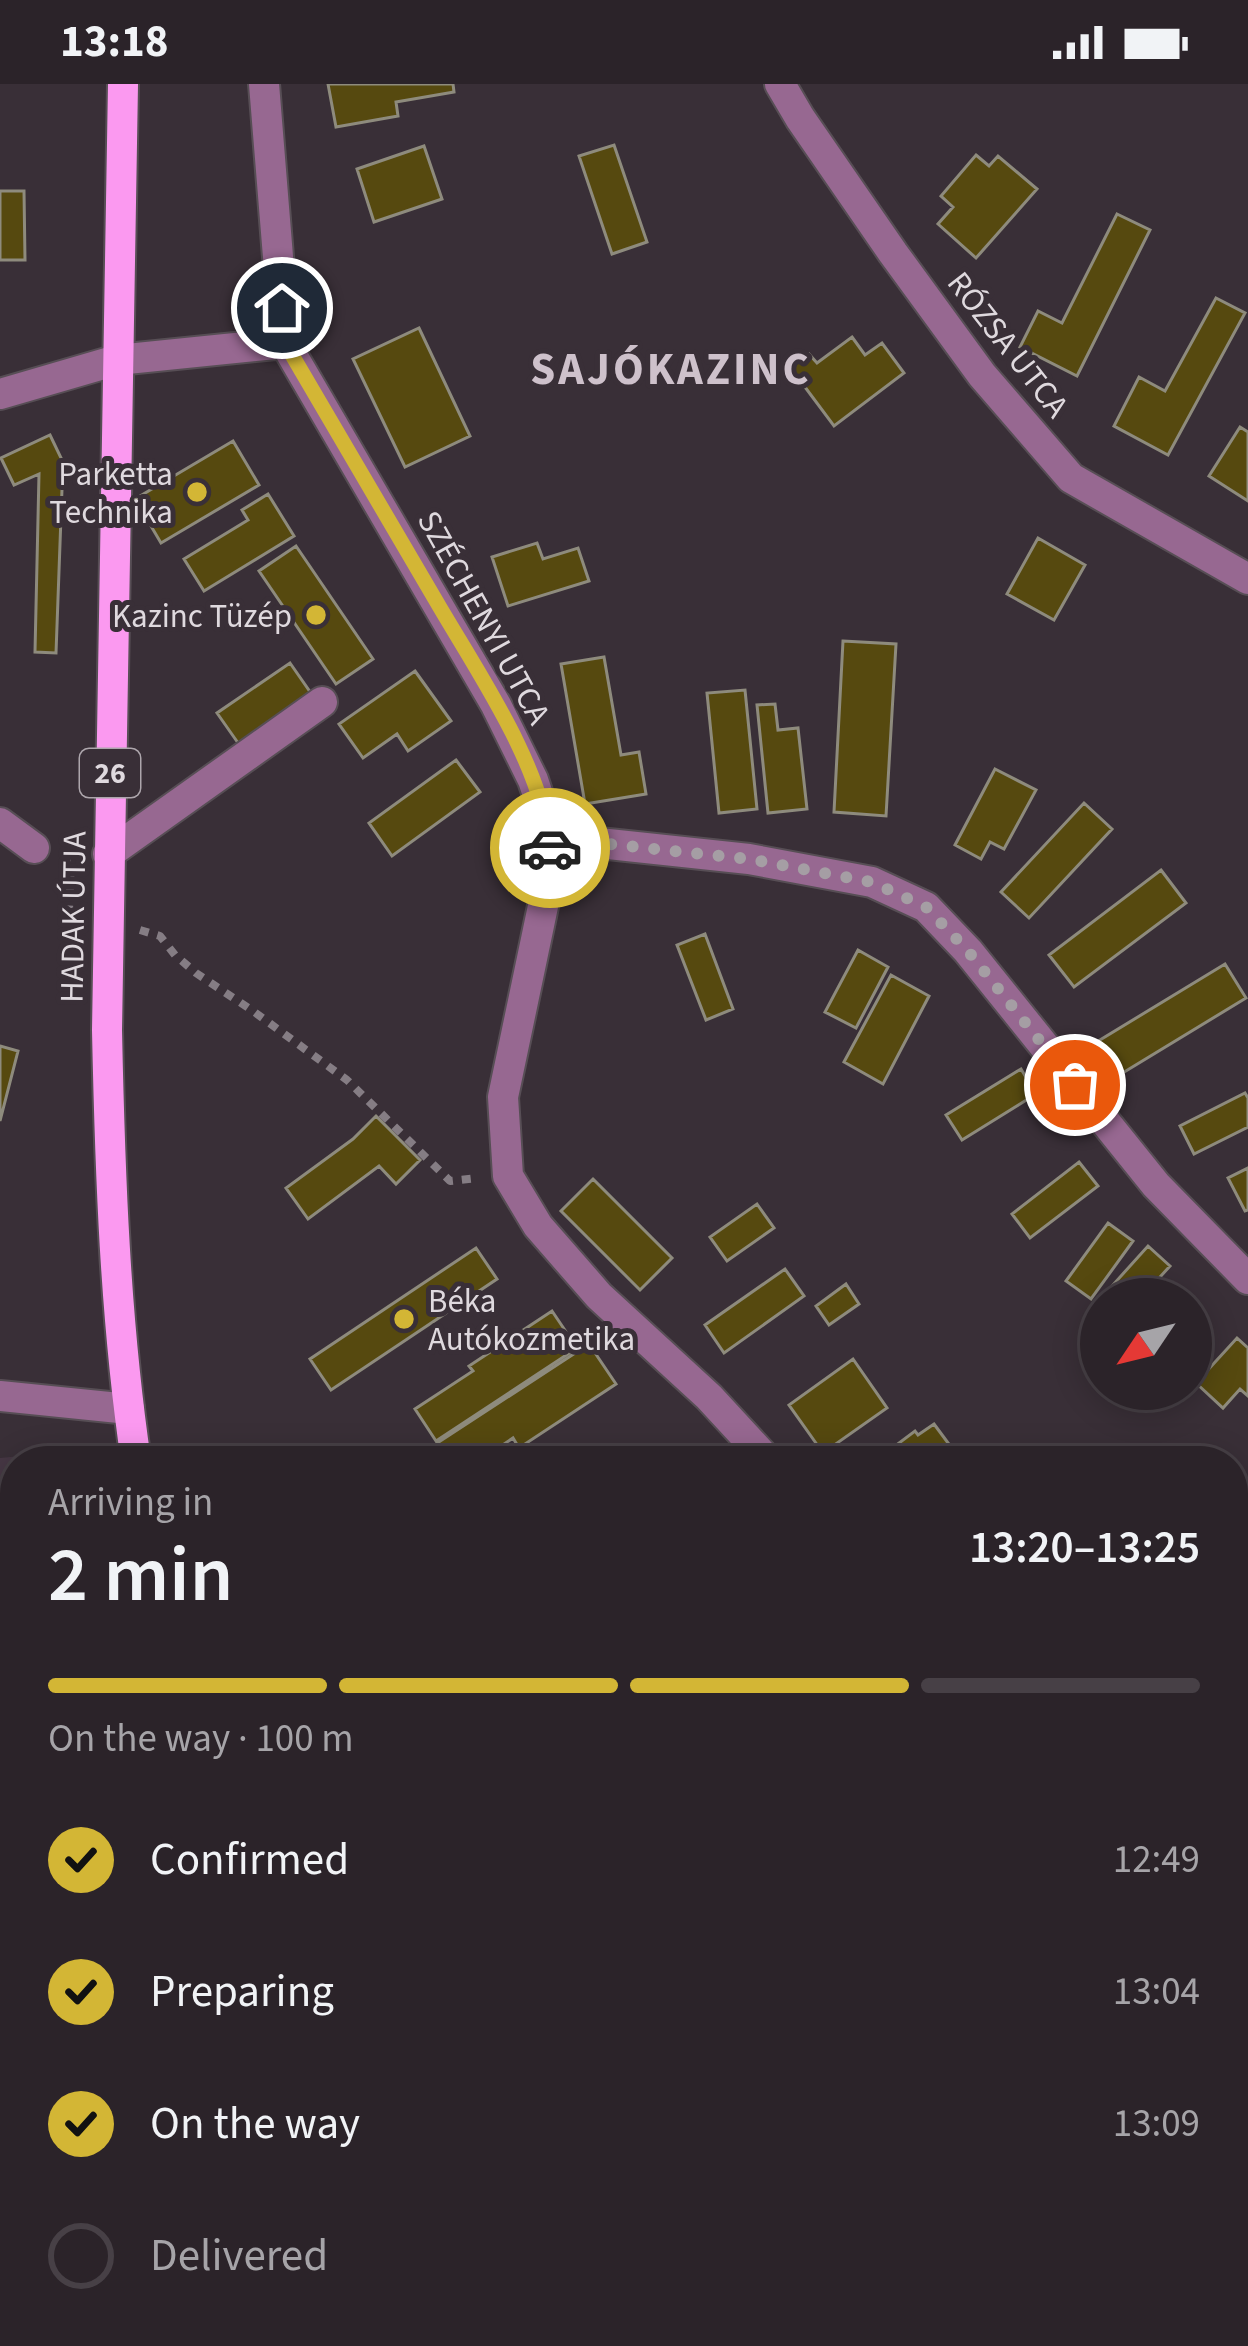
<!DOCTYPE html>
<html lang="en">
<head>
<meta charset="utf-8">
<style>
	body { margin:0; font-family:"Source Sans 3",sans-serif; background:#332b31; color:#f1f3f6; height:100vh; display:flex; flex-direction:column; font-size:45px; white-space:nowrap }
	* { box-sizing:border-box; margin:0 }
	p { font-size:39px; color:#a6a4a8 }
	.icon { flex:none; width:66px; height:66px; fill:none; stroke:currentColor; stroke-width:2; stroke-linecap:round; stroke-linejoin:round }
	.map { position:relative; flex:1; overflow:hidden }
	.panel { position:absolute; left:0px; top:1362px; width:1248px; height:900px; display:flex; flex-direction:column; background:#2b2329; border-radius:48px 48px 0 0; box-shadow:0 6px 30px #0003,0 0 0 3px #474046 }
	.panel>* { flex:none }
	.needle { width:78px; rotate:235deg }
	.tools { position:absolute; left:1080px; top:1194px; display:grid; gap:24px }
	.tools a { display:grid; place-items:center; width:132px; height:132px; border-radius:50%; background:#2b2329; box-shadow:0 6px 30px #0003,0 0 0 3px #474046; font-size:60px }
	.pin { position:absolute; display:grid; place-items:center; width:102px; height:102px; color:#fff; margin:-51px; border:6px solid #fff; border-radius:50%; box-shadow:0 3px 12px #0007 }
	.courier { position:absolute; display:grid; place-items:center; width:120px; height:120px; margin:-60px; border:9px solid #d3b635; border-radius:50%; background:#fff; color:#222; box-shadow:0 3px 15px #0007 }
	.overview em { font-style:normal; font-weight:600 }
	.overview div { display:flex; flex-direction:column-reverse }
	.overview { display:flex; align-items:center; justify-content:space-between; height:204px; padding:0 48px }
	h1 { font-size:78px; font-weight:600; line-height:90px }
	.bar { display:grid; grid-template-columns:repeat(4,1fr); gap:18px 12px; align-content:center; height:144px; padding:0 48px }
	.bar i { height:15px; border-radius:9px; background:#474046 }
	.bar .active { background:#d3b635 }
	.bar p { grid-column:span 4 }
	ol { padding:0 48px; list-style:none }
	li { display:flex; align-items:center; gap:36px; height:132px }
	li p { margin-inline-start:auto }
	li .icon { padding:12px; border-radius:50%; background:#d3b635; color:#111; stroke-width:4 }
	li:last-child { color:#a6a4a8 }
	li i { width:66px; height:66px; border:6px solid #474046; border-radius:50% }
	.status { display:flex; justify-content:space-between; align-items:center; height:84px; padding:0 60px; background:#2b2329; direction:ltr }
	.status svg { height:33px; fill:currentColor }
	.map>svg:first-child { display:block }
	.built { fill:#463744 }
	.green { fill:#5d2058 }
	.building { fill:#56490f; stroke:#8e8b7d; stroke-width:3 }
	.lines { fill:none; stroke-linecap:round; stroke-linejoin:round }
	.minor-casing { stroke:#574e55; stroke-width:34 }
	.major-casing { stroke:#574e55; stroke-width:34 }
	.path { stroke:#857d84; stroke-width:8; stroke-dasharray:9 9; stroke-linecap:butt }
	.minor { stroke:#976891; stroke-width:30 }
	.major { stroke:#fb99f0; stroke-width:30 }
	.done { stroke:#a59ea4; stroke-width:12; stroke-dasharray:0 21.6 }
	.route { stroke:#d3b635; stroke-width:15 }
	.poi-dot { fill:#d3b635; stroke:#392f37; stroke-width:4.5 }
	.labels { text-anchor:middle; stroke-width:10; stroke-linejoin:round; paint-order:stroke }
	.shield { fill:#392f37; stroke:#ada6ac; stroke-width:3 }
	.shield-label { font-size:30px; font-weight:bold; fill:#dfd9de }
	.street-label { font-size:33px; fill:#dfd9de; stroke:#392f37 }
	.poi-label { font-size:33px; fill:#dfd9de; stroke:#392f37; text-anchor:end }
	.district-label { font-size:45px; font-weight:bold; letter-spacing:3px; fill:#cec1cb; stroke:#392f37 }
</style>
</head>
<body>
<div class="status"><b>13:18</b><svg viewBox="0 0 49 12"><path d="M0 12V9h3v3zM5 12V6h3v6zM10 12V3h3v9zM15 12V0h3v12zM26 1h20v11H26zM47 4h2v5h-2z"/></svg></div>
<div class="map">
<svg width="1248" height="2262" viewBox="0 0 1248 2262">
	<rect width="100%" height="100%" fill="#392f37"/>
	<!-- built -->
	<path class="built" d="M85 1366 86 1377H15V1601L0 1602V1374Z
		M15 2085V2247H284L289 2262H0V2089Z"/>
	<!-- green -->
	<path class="green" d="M1248 1836V2195L1233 2202V1846Z
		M779 2247H972L979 2262H751Z"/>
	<!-- building -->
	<path class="building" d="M328 0H453L454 8 396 18 398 32 336 43Z
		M614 61 647 158 612 170 579 72Z
		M424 62 442 115 374 138 357 85Z
		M976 71 989 82 998 72 1037 105 976 174 938 140 953 123 941 112Z
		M0 107H24L25 176H0Z
		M1117 130 1150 146 1077 292 1020 263 1038 227 1062 239Z
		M1216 214 1245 229 1168 371 1114 342 1139 293 1165 307Z
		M419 244 470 352 405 383 353 275Z
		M852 253 865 271 882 259 904 289 834 342 790 283 809 270 817 279Z
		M1240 343 1248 348V417L1209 392Z
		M50 351 63 378 56 569 35 568 39 390 14 401 1 374Z
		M233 357 259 401 161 459 135 415Z
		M268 410 294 452 204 507 184 475 248 436 242 426Z
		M1038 454 1085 481 1054 536 1007 510Z
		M537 459 543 475 578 464 589 497 508 522 492 473Z
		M296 462 373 575 336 600 259 487Z
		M843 557 896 560 886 732 834 728Z
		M604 573 621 671 639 668 646 710 585 720 561 580Z
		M290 579 315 615 243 666 217 629Z
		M415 587 451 637 408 667 397 650 363 674 339 640Z
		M745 606 757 725 719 729 707 609Z
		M775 620 778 646 798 644 807 725 768 729 757 621Z
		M456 676 480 708 392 772 369 739Z
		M995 685 1036 706 1004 765 990 758 981 775 955 761Z
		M1084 719 1112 745 1029 834 1001 808Z
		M1161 786 1186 819 1074 903 1049 871Z
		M705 850 733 925 706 936 677 861Z
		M858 866 888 883 856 944 825 928Z
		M1225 880 1246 914 1116 993 1095 959Z
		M891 891 929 912 883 1000 844 978Z
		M0 962 18 967 0 1037Z
		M1021 985 1036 1010 962 1056 946 1031Z
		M1245 1009 1248 1014V1043L1194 1070 1180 1042Z
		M376 1032 420 1076 396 1100 379 1082 308 1135 286 1104 353 1055Z
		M1079 1078 1098 1102 1030 1154 1012 1130Z
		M1248 1084V1126L1245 1127 1228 1094Z
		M593 1095 672 1174 640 1206 561 1127Z
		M757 1120 774 1144 727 1177 710 1153Z
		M1108 1139 1133 1157 1091 1215 1066 1197Z
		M1148 1162 1170 1182 1140 1215H1127L1112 1202Z
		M476 1164 497 1195 331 1306 310 1275Z
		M785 1185 804 1212 724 1269 705 1241Z
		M846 1200 859 1220 829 1241 816 1222Z
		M552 1227 577 1264 436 1357 415 1325 473 1287 469 1282Z
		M1237 1254 1248 1264V1312L1240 1305 1223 1324 1196 1299Z
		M589 1260 616 1300 519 1364 513 1354 479 1377H432L425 1367Z
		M853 1275 887 1324 823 1369 789 1321Z
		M934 1340 954 1367 940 1377H875L915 1347 918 1351Z
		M691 1364 699 1377H669Z
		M15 2123V2223L0 2187V2129Z
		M25 2247H203L209 2262H32Z
		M627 2247H754L760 2257 749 2262H635Z
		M974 2247H1045L1052 2262H981Z"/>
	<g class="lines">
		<!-- minor casing -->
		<g class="minor-casing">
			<path id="minor" d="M264 0 285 259 496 621 533 696 547 738 551 784 503 1013 508 1092 538 1142 599 1212 709 1313 768 1377
				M780 0 800 34 893 169 982 291 1071 394 1248 495
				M0 310 117 276 285 259
				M0 739 34 764
				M108 770 322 618
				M551 784 599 759 749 775 872 798 926 823 968 867 1156 1101 1248 1195
				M0 1312 129 1325
				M1233 1782 1248 1773
				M1141 2247 1148 2262
				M575 2262 587 2247"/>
		</g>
		<!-- major casing -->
		<g class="major-casing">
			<path id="major" d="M123 0 107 946C110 1090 115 1234 136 1377
				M343 2247 349 2262"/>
		</g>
		<!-- path -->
		<path class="path" d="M62 774 71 777 69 826 79 829
			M140 846 160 852 175 871 196 889 253 927 347 996 450 1097 477 1094
			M407 2247 413 2262
			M852 2247 859 2262"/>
		<!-- minor -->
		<use href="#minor" class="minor"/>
		<!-- major -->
		<use href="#major" class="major"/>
	</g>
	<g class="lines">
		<!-- done -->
		<path class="done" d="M550 764 551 784 599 759 749 775 872 798 926 823 968 867 1075 1001"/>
		<!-- route -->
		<path class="route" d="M282 224 285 259C335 344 385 430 435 515 476 586 543 681 550 764"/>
	</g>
	<!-- markers -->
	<g class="poi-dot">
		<circle cx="197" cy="408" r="12"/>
		<circle cx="316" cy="531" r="12"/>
		<circle cx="404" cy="1235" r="12"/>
	</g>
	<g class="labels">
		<!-- shield labels -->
		<rect class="shield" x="80" y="665" width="60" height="48" rx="9"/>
		<g class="shield-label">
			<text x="110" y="699">26</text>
		</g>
		<!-- street labels -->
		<g class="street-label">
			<text transform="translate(1009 260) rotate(52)" y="12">RÓZSA UTCA</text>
			<text transform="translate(485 533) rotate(61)" y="12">SZÉCHENYI UTCA</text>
			<text transform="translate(72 833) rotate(-89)" y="12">HADAK ÚTJA</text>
		</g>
		<!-- poi labels -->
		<g class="poi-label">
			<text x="173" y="401">Parketta<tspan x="173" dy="38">Technika</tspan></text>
			<text x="292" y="543">Kazinc Tüzép</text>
			<text x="428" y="1228" text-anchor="start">Béka<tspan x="428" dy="38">Autókozmetika</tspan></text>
		</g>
		<!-- district labels -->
		<g class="district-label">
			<text x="671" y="300">SAJÓKAZINC</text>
		</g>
	</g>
</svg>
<div class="tools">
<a><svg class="needle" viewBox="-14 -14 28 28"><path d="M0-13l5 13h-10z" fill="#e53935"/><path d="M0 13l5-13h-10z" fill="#a6a4a8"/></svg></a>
</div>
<div class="pin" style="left:1075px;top:1001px;background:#ea580c"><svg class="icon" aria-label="bag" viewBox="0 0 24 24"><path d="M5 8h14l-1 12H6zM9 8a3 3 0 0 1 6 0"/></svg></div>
<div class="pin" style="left:282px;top:224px;background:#1f2937"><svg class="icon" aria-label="home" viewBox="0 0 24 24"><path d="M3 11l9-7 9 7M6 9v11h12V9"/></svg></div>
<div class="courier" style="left:550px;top:764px"><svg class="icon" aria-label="car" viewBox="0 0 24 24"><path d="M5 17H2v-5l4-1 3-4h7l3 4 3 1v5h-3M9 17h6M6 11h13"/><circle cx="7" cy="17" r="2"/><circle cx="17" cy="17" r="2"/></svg></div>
<section class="panel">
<div class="overview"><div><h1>2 min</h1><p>Arriving in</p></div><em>13:20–13:25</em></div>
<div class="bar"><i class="active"></i><i class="active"></i><i class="active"></i><i></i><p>On the way · 100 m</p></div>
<ol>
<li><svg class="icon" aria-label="check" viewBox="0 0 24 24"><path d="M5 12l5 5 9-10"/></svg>Confirmed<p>12:49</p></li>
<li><svg class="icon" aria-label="check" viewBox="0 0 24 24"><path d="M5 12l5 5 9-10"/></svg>Preparing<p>13:04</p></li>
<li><svg class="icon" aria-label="check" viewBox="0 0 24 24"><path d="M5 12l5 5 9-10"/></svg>On the way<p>13:09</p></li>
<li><i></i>Delivered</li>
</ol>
</section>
</div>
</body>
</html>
